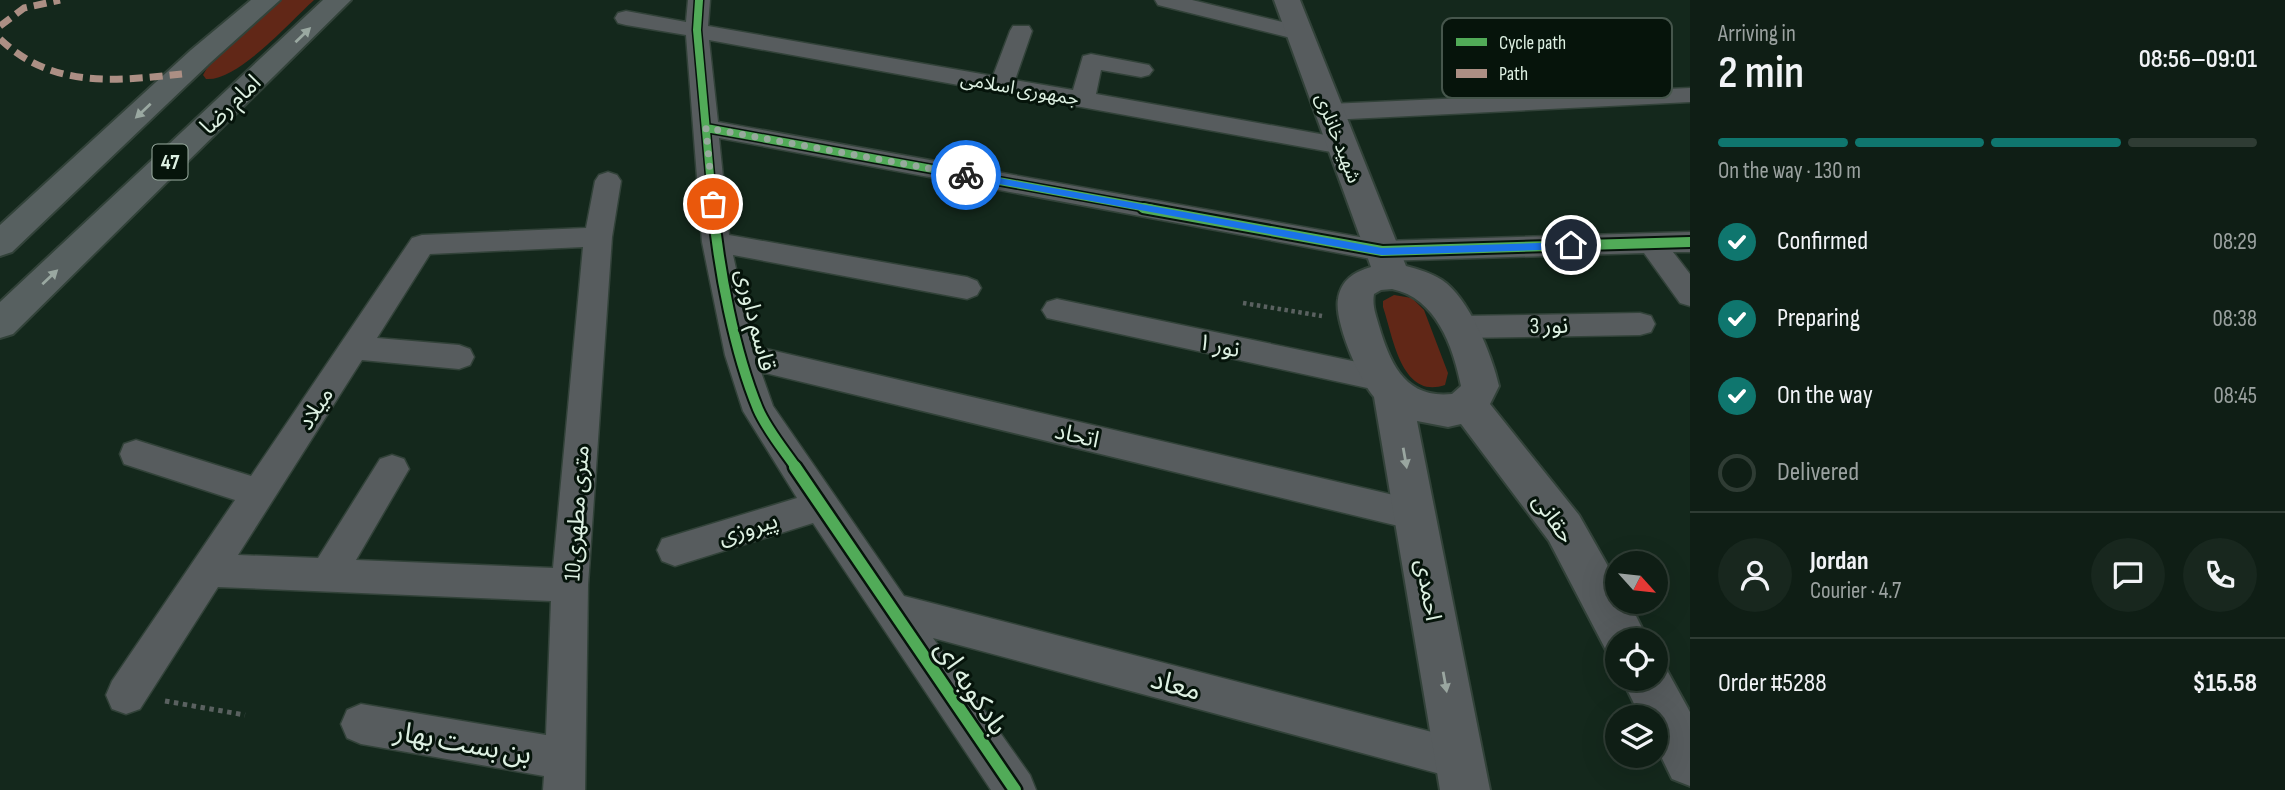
<!DOCTYPE html>
<html lang="en">
<head>
<meta charset="utf-8">
<style>
	body { margin:0; font-family:"Sofia Sans Condensed","Noto Sans Arabic",sans-serif; background:#18271e; color:#f1f3f6; height:100vh; display:flex; flex-direction:column; font-size:26px; white-space:nowrap }
	* { box-sizing:border-box; margin:0 }
	p { font-size:23px; color:#9ba2a0 }
	.icon { flex:none; width:38px; height:38px; fill:none; stroke:currentColor; stroke-width:2; stroke-linecap:round; stroke-linejoin:round }
	.map { position:relative; flex:1; overflow:hidden }
	.details { display:flex; flex-direction:column; background:#0f1e15; width:595px }
	.details>* { flex:none }
	.needle { width:46px; rotate:117deg }
	.buttons { position:absolute; left:1605px; top:551px; display:grid; gap:14px }
	.buttons a { display:grid; place-items:center; width:63px; height:63px; border-radius:50%; background:#0f1e15; box-shadow:0 7px 28px #0002,0 0 0 2px #2f3c34; font-size:35px }
	.pin { position:absolute; display:grid; place-items:center; width:60px; height:60px; color:#fff; margin:-30px; border:4px solid #fff; border-radius:50%; box-shadow:0 2px 7px #0007 }
	.courier { position:absolute; display:grid; place-items:center; width:70px; height:70px; margin:-35px; border:5px solid #1a73e8; border-radius:50%; background:#fff; color:#222; box-shadow:0 2px 9px #0007 }
	.overview em { font-style:normal; font-weight:600 }
	.overview div { display:flex; flex-direction:column-reverse }
	.overview { display:flex; align-items:center; justify-content:space-between; height:119px; padding:0 28px }
	h1 { font-size:46px; font-weight:600; line-height:52px }
	.bar { display:grid; grid-template-columns:repeat(4,1fr); gap:10px 7px; align-content:center; height:84px; padding:0 28px }
	.bar i { height:9px; border-radius:5px; background:#2f3c34 }
	.bar .selected { background:#0f766e }
	.bar p { grid-column:span 4 }
	.line { display:flex; align-items:center; gap:18px; padding:0 28px; border-top:2px solid #2f3c34 }
	.line div { flex:1 }
	.round { display:grid; place-items:center; flex:none; width:74px; height:74px; border-radius:37px; background:#18271e }
	ol { padding:0 28px; list-style:none }
	li { display:flex; align-items:center; gap:21px; height:77px }
	li p { margin-inline-start:auto }
	li .icon { padding:7px; border-radius:50%; background:#0f766e; color:#fff; stroke-width:4 }
	li:last-child { color:#9ba2a0 }
	li i { width:38px; height:38px; border:4px solid #2f3c34; border-radius:50% }
	main { display:flex; flex:1; min-height:0 }
	.map>svg:first-child { display:block }
	.green { fill:#612717 }
	.lines { fill:none; stroke-linecap:round; stroke-linejoin:round }
	.minor-casing { stroke:#324239; stroke-width:3 }
	.tertiary-casing { stroke:#324239; stroke-width:4 }
	.trunk-casing { stroke:#324239; stroke-width:4 }
	.path-far1 { stroke:#5a6160; stroke-width:4.5; stroke-dasharray:3.5 3.5; stroke-linecap:butt }
	.path { stroke:#5a6160; stroke-width:5; stroke-dasharray:4.5 4.5; stroke-linecap:butt }
	.minor { fill:#575c5e; fill-rule:evenodd }
	.tertiary { fill:#575c5e; fill-rule:evenodd }
	.trunk { fill:#576060; fill-rule:evenodd }
	.quiet { stroke:#ac8f84; stroke-width:7; stroke-dasharray:13 7; stroke-linecap:butt }
	.cycleway-far2-casing { stroke:#06140b; stroke-width:11 }
	.cycleway-far1-casing { stroke:#06140b; stroke-width:14 }
	.cycleway-casing { stroke:#06140b; stroke-width:17 }
	.cycleway-far2 { stroke:#51ab58; stroke-width:8 }
	.cycleway-far1 { stroke:#51ab58; stroke-width:10 }
	.cycleway { stroke:#51ab58; stroke-width:12 }
	.oneway { fill:#9aa8a1 }
	.oneway2 { fill:#9aa6a0 }
	.route { fill:#1a73e8 }
	.done { stroke:#97aa9d; stroke-width:7; stroke-dasharray:0 12.6 }
	.labels { text-anchor:middle; stroke-width:6; stroke-linejoin:round; paint-order:stroke }
	.far-street-label { font-size:19px; fill:#ddf0e2; stroke:#06140b }
	.shield { fill:#06140b; stroke:#9caea2; stroke-width:2 }
	.shield-label { font-size:21px; font-weight:bold; fill:#ddf0e2 }
	.street-label { font-size:23px; fill:#ddf0e2; stroke:#06140b }
	.near-street-label { font-size:28px; fill:#ddf0e2; stroke:#06140b }
	.key { fill:#06140b; stroke:#46564c; stroke-width:2 }
	.key-label { font-size:19px; fill:#ddf0e2 }
</style>
</head>
<body>
<main>
<div class="map">
<svg width="1690" height="790" viewBox="0 0 1690 790">
	<rect width="100%" height="100%" fill="#14281c"/>
	<!-- green -->
	<path class="green" d="M280 0H314C291 21 237 82 206 79L203 75 207 68Z
		M1394 295 1412 298 1424 310 1448 373 1445 385C1401 400 1393 336 1383 307V301Z"/>
	<g class="lines">
		<!-- minor casing -->
		<g class="minor-casing">
			<path id="minor" d="M688 0H710L708 26 993 76 1010 31 1013 26H1029L1032 31 1015 80 1073 90 1083 56 1091 54 1149 65 1153 70 1149 75 1141 77 1101 70 1096 94 1342 138 1351 140 1355 146 1351 152 1342 154 709 40 718 122 1382 241 1690 232V252H1673L1690 274V306L1680 303 1644 253 1382 261 719 138 729 235 967 277 977 281 981 288 977 295 967 299 733 255 753 346 1415 500 1427 504 1432 515 1427 526 1415 530 761 372 773 406 904 596 1459 739 1473 745 1479 759 1473 773 1459 779 933 638 1030 775 1036 790H991L813 523 675 566 662 561 657 550 662 539 797 498 743 411 725 355 702 242 686 35 626 25 618 23 615 18 618 13 626 11 686 22Z
				M1155 0H1192L1307 28 1310 33 1307 38 1299 40 1158 5Z
				M1690 88V102L1329 120 1320 117 1317 112 1320 107 1329 104Z
				M608 172 617 175 621 181 612 237 588 585 585 790H543L544 776 361 744 347 738 341 724 347 710 361 704 546 735 551 601 218 587 140 709 126 714 112 709 106 695 112 681 235 500 124 464 120 454 124 444 136 440 251 476 412 238 422 235 586 228 595 181 599 175ZM583 247 553 568 356 560 409 469 404 459 392 455 380 459 318 558 238 555 362 360 459 369 470 365 474 357 470 349 459 345 377 338 430 254Z
				M1057 299 1381 367 1392 370 1397 379 1392 388 1381 391 1047 318 1042 310 1047 302Z
				M1640 313 1651 316 1655 324 1651 332 1640 335 1458 338 1447 335 1443 327 1447 319 1458 316Z"/>
		</g>
		<!-- tertiary casing -->
		<g class="tertiary-casing">
			<path id="tertiary" d="M1274 0H1300L1406 266C1418 269 1431 273 1442 280 1469 298 1492 355 1499 386L1490 404 1579 515 1617 582V602H1629L1648 640H1617V659L1609 656 1549 541 1461 424 1448 427 1417 421 1490 790H1440L1374 397C1359 380 1334 321 1338 299 1341 280 1354 272 1371 267ZM1392 289C1436 298 1453 346 1461 386L1452 394C1405 399 1390 363 1379 326 1376 315 1372 306 1374 294L1381 290Z
				M1656 660 1663 663 1690 712V786L1672 779 1656 746V718H1641L1622 679H1656Z"/>
		</g>
		<!-- trunk casing -->
		<g class="trunk-casing">
			<path id="trunk" d="M251 0H280L211 62 12 252 0 256V225L191 50Z
				M323 0H351L13 334 0 338V302Z"/>
		</g>
		<!-- path-far1 -->
		<path class="path-far1" d="M1243 303 1322 316"/>
		<!-- path -->
		<path class="path" d="M165 701 245 715"/>
		<!-- minor -->
		<use href="#minor" class="minor"/>
		<!-- tertiary -->
		<use href="#tertiary" class="tertiary"/>
		<!-- trunk -->
		<use href="#trunk" class="trunk"/>
		<!-- quiet -->
		<path class="quiet" d="M0 26 24 8 60 0
			M0 39C53 89 115 81 182 74"/>
		<!-- cycleway-far2 casing -->
		<g class="cycleway-far2-casing">
			<path id="cycleway-far2" d="M699 0 697 30 713 209
				M706 128 1153 209"/>
		</g>
		<!-- cycleway-far1 casing -->
		<g class="cycleway-far1-casing">
			<path id="cycleway-far1" d="M713 208C719 270 734 351 758 409 767 430 784 450 797 469
				M1143 208 1382 251 1690 242"/>
		</g>
		<!-- cycleway casing -->
		<g class="cycleway-casing">
			<path id="cycleway" d="M795 467 1015 790"/>
		</g>
		<!-- cycleway-far2 -->
		<use href="#cycleway-far2" class="cycleway-far2"/>
		<!-- cycleway-far1 -->
		<use href="#cycleway-far1" class="cycleway-far1"/>
		<!-- cycleway -->
		<use href="#cycleway" class="cycleway"/>
	</g>
	<!-- one-way arrows -->
	<defs><path id="oneway-solid" d="M-6-.8H1V-3.2L6.5 0L1 3.2V.8H-6Z" transform="scale(1.75)"/></defs>
	<g class="oneway">
		<use href="#oneway-solid" transform="translate(303 35) rotate(-44)"/>
		<use href="#oneway-solid" transform="translate(143 111) rotate(137)"/>
		<use href="#oneway-solid" transform="translate(50 277) rotate(-43)"/>
	</g>
	<g class="oneway2">
		<use href="#oneway-solid" transform="translate(1405 458) rotate(80)"/>
		<use href="#oneway-solid" transform="translate(1445 682) rotate(80)"/>
	</g>
	<!-- route -->
	<path class="route" d="M966 172 1382 248 1571 242 1576 245 1571 249 1382 255 962 177 961 175Z"/>
	<g class="lines">
		<!-- done -->
		<path class="done" d="M713 204 706 128 966 175"/>
	</g>
	<g class="labels">
		<!-- far-street labels -->
		<g class="far-street-label">
			<text transform="translate(1020 88) rotate(10)" y="7">جمهوری اسلامی</text>
			<text transform="translate(1339 138) rotate(69)" y="7">شهید خانلری</text>
		</g>
		<!-- shield labels -->
		<rect class="shield" x="152.5" y="144.5" width="35" height="35" rx="5"/>
		<g class="shield-label">
			<text x="170" y="169">47</text>
		</g>
		<!-- street labels -->
		<g class="street-label">
			<text transform="translate(230 104) rotate(-44)" y="8">امام رضا</text>
			<text transform="translate(756 320) rotate(76)" y="8">قاسم داوری</text>
			<text transform="translate(1549 325) rotate(-1)" y="8">نور 3</text>
			<text transform="translate(1219 345) rotate(12)" y="8">نور ۱</text>
			<text transform="translate(315 408) rotate(-57)" y="8">میلاد</text>
			<text transform="translate(1077 435) rotate(13)" y="8">اتحاد</text>
			<text transform="translate(576 513) rotate(-86)" y="8">10متری مطهری</text>
			<text transform="translate(1554 518) rotate(55)" y="8">حقانی</text>
			<text transform="translate(748 528) rotate(-17)" y="8">پیروزی</text>
			<text transform="translate(1429 590) rotate(80)" y="8">احمدی</text>
		</g>
		<!-- near-street labels -->
		<g class="near-street-label">
			<text transform="translate(1176 684) rotate(15)" y="10">معاد</text>
			<text transform="translate(972 687) rotate(56)" y="10">بادکوبه ای</text>
			<text transform="translate(463 742) rotate(10)" y="10">بن بست بهار</text>
		</g>
	</g>
	<!-- legend -->
	<rect x="1442" y="18" width="230" height="80" rx="10" class="key"/>
	<rect x="1456" y="38" width="31" height="8" fill="#51ab58"/>
	<rect x="1456" y="69" width="31" height="9" fill="#ac8f84"/>
	<g class="key-label">
		<text x="1499" y="49">Cycle path</text>
		<text x="1499" y="80">Path</text>
	</g>
</svg>
<div class="buttons">
<a><svg class="needle" viewBox="-14 -14 28 28"><path d="M0-13l5 13h-10z" fill="#e53935"/><path d="M0 13l5-13h-10z" fill="#9ba2a0"/></svg></a>
<a><svg class="icon" aria-label="locate" viewBox="0 0 24 24"><circle cx="12" cy="12" r="6"/><path d="M12 2v4M12 18v4M2 12h4M18 12h4"/></svg></a>
<a><svg class="icon" aria-label="layers" viewBox="0 0 24 24"><path d="M12 4l9 5-9 5-9-5zM3 14l9 5 9-5"/></svg></a>
</div>
<div class="pin" style="left:713px;top:204px;background:#ea580c"><svg class="icon" aria-label="bag" viewBox="0 0 24 24"><path d="M5 8h14l-1 12H6zM9 8a3 3 0 0 1 6 0"/></svg></div>
<div class="pin" style="left:1571px;top:245px;background:#1f2937"><svg class="icon" aria-label="home" viewBox="0 0 24 24"><path d="M3 11l9-7 9 7M6 9v11h12V9"/></svg></div>
<div class="courier" style="left:966px;top:175px"><svg class="icon" aria-label="bike" viewBox="0 0 24 24"><circle cx="6" cy="16" r="4"/><circle cx="18" cy="16" r="4"/><path d="M6 16l4-8h5l3 8M10 8l3 8H6M13 5h3"/></svg></div>
</div>
<section class="details">
<div class="overview"><div><h1>2 min</h1><p>Arriving in</p></div><em>08:56–09:01</em></div>
<div class="bar"><i class="selected"></i><i class="selected"></i><i class="selected"></i><i></i><p>On the way · 130 m</p></div>
<ol>
<li><svg class="icon" aria-label="check" viewBox="0 0 24 24"><path d="M5 12l5 5 9-10"/></svg>Confirmed<p>08:29</p></li>
<li><svg class="icon" aria-label="check" viewBox="0 0 24 24"><path d="M5 12l5 5 9-10"/></svg>Preparing<p>08:38</p></li>
<li><svg class="icon" aria-label="check" viewBox="0 0 24 24"><path d="M5 12l5 5 9-10"/></svg>On the way<p>08:45</p></li>
<li><i></i>Delivered</li>
</ol>
<div class="line" style="height:126px"><a class="round"><svg class="icon" aria-label="person" viewBox="0 0 24 24"><circle cx="12" cy="8" r="4"/><path d="M4 21q1-7 8-7t8 7"/></svg></a><div><b>Jordan</b><p>Courier · 4.7</p></div><a class="round"><svg class="icon" aria-label="chat" viewBox="0 0 24 24"><path d="M4 5h16v11H9l-5 4z"/></svg></a><a class="round"><svg class="icon" aria-label="phone" viewBox="0 0 24 24"><path d="M5 4h4l2 5-3 2q2 4 5 5l2-3 5 2v4C11 20 4 13 5 4z"/></svg></a></div>
<div class="line" style="height:91px"><div>Order #5288</div><b>$15.58</b></div>
</section>
</main>
</body>
</html>
